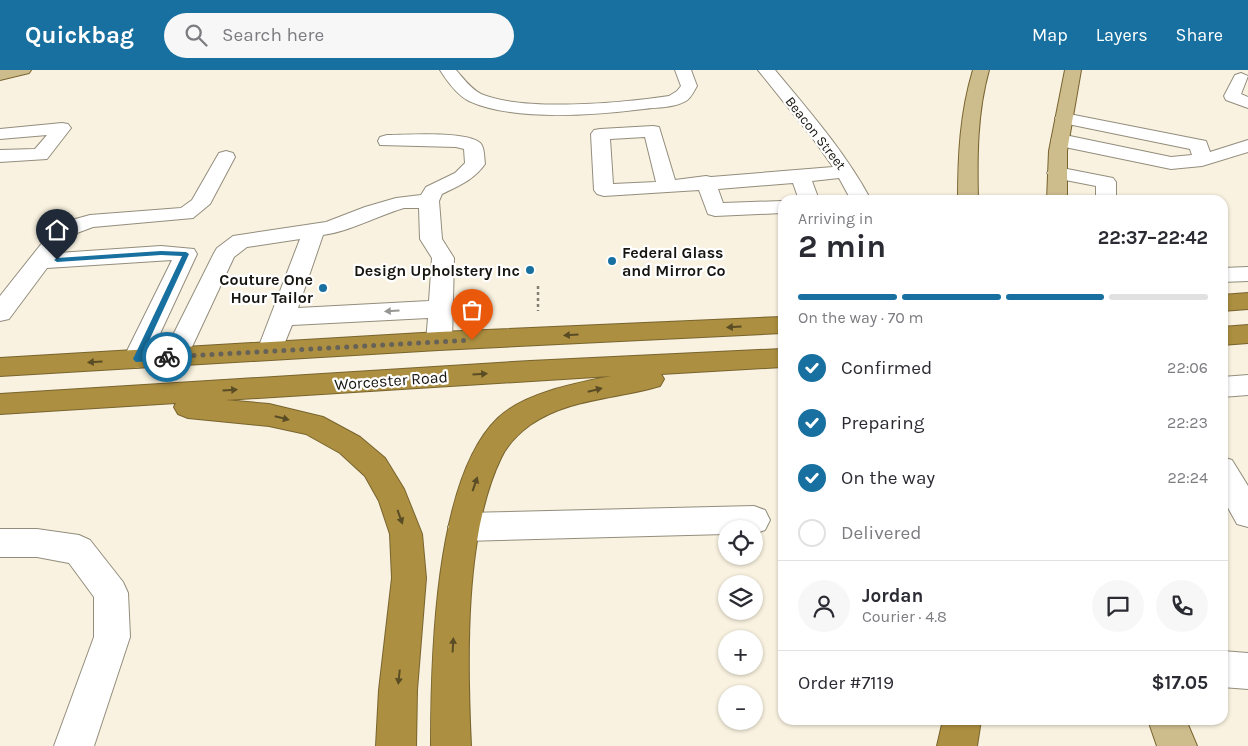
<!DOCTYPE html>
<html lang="en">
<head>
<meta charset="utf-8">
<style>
	body { margin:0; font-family:Karla,sans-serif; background:#f7f7f7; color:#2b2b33; height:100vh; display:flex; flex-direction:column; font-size:19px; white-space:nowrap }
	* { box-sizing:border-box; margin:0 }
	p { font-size:16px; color:#7c7c81 }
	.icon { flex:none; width:28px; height:28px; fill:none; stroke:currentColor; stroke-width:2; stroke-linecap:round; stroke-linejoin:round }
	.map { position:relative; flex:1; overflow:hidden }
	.drawer { position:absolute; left:778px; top:125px; width:450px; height:530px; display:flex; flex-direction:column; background:#fff; border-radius:15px; box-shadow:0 1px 4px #0004 }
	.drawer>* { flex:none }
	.buttons { position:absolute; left:718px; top:450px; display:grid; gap:10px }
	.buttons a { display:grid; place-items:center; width:45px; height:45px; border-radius:50%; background:#fff; box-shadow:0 1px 4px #0004; font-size:25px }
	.pin { position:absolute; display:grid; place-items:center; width:42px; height:42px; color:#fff; margin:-51px -21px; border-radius:50% 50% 50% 0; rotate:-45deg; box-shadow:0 0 5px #0007 }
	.pin .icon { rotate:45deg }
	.courier { position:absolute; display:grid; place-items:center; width:50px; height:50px; margin:-25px; border:4px solid #17709f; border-radius:50%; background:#fff; color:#222; box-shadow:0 1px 6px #0007 }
	.summary em { font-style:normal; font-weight:700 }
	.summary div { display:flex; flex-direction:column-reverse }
	.summary { display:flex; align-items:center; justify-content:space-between; height:85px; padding:0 20px }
	h1 { font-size:32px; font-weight:700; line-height:38px }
	.bar { display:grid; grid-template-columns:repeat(4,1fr); gap:8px 5px; align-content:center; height:60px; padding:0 20px }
	.bar i { height:6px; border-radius:4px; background:#e1e1e2 }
	.bar .active { background:#17709f }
	.bar p { grid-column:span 4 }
	.line { display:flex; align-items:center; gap:12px; padding:0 20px; border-top:1px solid #e1e1e2 }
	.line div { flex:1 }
	.round { display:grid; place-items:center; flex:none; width:52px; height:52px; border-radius:26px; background:#f7f7f7 }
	ol { padding:0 20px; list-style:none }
	li { display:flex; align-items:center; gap:15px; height:55px }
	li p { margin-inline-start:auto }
	li .icon { padding:5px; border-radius:50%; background:#17709f; color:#fff; stroke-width:4 }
	li:last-child { color:#7c7c81 }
	li i { width:28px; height:28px; border:2px solid #e1e1e2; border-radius:50% }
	header { display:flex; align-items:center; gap:30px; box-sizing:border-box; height:70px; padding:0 25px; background:#17709f; color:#fff }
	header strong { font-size:24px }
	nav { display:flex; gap:28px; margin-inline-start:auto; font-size:18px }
	.search { width:350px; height:45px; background:#f7f7f7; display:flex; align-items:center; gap:12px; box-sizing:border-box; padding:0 18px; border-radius:28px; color:#7c7c81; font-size:19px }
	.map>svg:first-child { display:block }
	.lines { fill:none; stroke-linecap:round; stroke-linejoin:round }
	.minor-casing { stroke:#938d7d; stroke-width:2 }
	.major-casing { stroke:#78642f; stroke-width:2 }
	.highway-casing { stroke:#78642f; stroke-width:2 }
	.path { stroke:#837f73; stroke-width:2.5; stroke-dasharray:3 3; stroke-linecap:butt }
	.minor { fill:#fff; fill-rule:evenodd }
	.major { fill:#cdbc8c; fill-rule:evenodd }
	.highway { fill:#ac8f40; fill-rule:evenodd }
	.oneway { fill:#979693 }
	.oneway2 { fill:#5a4c25 }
	.route { fill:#17709f }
	.done { stroke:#666258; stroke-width:5; stroke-dasharray:0 9 }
	.poi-dot { fill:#17709f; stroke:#fff; stroke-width:2 }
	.labels { text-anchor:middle; stroke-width:4.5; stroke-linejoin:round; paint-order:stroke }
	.far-street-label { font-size:14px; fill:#17150f; stroke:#fff }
	.poi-label { font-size:16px; font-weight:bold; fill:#17150f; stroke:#fff; text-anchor:end }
	.street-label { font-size:16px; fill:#17150f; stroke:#fff }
</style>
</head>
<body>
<header>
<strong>Quickbag</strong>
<div class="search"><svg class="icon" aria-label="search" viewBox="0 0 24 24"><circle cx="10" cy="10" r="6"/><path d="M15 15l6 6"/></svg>Search here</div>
<nav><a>Map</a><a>Layers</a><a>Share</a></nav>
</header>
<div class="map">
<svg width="1248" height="676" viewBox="0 0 1248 676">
	<rect width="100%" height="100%" fill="#f9f2e0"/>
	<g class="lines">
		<!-- minor casing -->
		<g class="minor-casing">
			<path id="minor" d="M440 0H456C463 8 471 19 481 24 523 42 623 33 669 26L677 21 681 16 675 0H691L697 16C694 21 691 28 686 31 674 38 657 37 644 39 595 45 515 52 469 31 457 25 447 11 440 0Z
				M758 0H775C810 42 845 82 871 130H851L839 108 812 111 819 130H799L793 113 718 119 723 133 782 131V143L715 146 708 144 699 120 604 126 597 124 594 120 591 64 594 60 600 59 653 56 659 57 675 110 706 106 711 107 833 97 811 66ZM645 67 656 112 613 114 610 69Z
				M1241 3 1248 6 1241 24 1248 27V38L1226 30 1224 26 1235 5Z
				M1064 43 1206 71 1210 82 1248 70V82L1202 96 1171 99 1060 76 1054 74 1051 70 1054 66 1060 64 1171 87 1192 85 1190 79 1058 52 1055 48 1058 44Z
				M62 53 68 54 71 58 47 89 0 92V80L35 79 47 65 0 69V59Z
				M387 65C408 65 463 61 479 72 485 76 484 88 485 94 474 110 458 116 442 124L439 131 442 169 454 188 452 271 448 277 439 280 430 277 426 271 428 248 292 255 279 287 270 290 261 287 257 281 300 169 247 177 234 187 184 294 175 296 166 294 162 287 214 183 217 178 233 166 326 152 365 137 396 128 421 125 426 117 455 103 465 93 464 79 456 77 380 75 378 71 380 67ZM404 138H419L420 169 432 188 429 231 298 238 323 165C351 161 377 146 404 138Z
				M226 81 233 83 235 87 210 134 193 148 93 157 77 163 58 183 161 176 194 179 197 184 145 296 136 298 127 296 123 289 172 190 47 198 9 249 0 251V226L50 163 61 153 90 145 181 138 192 130 219 83Z
				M1057 97 1113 108 1116 112V130H1096V116L1050 107 1047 103 1050 99Z
				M1248 197V211L1222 212V198Z
				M1248 305V325L1222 327V307Z
				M1222 387 1232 390 1248 416V457L1237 454 1222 427Z
				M754 436 765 440 770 450 765 460 754 464V459H726V464L464 471 453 467 448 457 453 447 464 443Z
				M0 459H37L79 465 90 470 123 512 128 523 130 567 94 676H54L94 567V527L69 493 37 487H0Z
				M1222 581 1248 583V619L1222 617Z"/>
		</g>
		<!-- major casing -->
		<g class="major-casing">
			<path id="major" d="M0 0H31L29 3 0 10Z
				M973 0H989C977 43 977 86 978 130H958C958 86 960 43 973 0Z
				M1065 0H1081L1067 81V130H1047L1049 81Z
				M1148 650H1186L1197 676H1157Z"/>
		</g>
		<!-- highway casing -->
		<g class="highway-casing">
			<path id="highway" d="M1248 223V239L1222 241V225Z
				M782 247V263L439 280 0 306V288L439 262Z
				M1248 255V273L1222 275V257Z
				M782 279V297L661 304 664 309 660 316C617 329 569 328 530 355 519 363 507 375 501 388 464 464 467 592 471 676H431C431 591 434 409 498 348 524 323 576 313 611 306L225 330 269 334 323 347 360 367 385 388 404 419 422 464 426 508 417 620 416 676H376L379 620 392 508 390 464 379 431 365 406 340 383 306 364 269 356 188 348 178 344 174 337 176 333 0 344V324L530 291Z
				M943 650H981L977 676H937Z"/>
		</g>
		<!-- path -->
		<path class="path" d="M538 216V241"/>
		<!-- minor -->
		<use href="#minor" class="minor"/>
		<!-- major -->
		<use href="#major" class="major"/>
		<!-- highway -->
		<use href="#highway" class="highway"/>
	</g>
	<!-- one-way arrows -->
	<defs><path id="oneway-solid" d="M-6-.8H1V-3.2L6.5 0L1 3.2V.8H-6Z" transform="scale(1.25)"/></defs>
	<use class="oneway" href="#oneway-solid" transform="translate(392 241) rotate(177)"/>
	<g class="oneway2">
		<use href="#oneway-solid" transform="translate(734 257) rotate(177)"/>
		<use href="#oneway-solid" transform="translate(571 265) rotate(177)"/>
		<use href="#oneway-solid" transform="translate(95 292) rotate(177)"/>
		<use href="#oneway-solid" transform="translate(480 304) rotate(-4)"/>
		<use href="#oneway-solid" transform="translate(230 320) rotate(-4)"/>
		<use href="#oneway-solid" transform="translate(595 320) rotate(-14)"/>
		<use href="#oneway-solid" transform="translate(282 348) rotate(14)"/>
		<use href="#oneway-solid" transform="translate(475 414) rotate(-71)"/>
		<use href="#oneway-solid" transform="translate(400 447) rotate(70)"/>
		<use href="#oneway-solid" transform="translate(453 575) rotate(-87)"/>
		<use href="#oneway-solid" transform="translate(399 607) rotate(96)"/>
	</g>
	<!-- route -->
	<path class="route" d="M161 181 186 182 189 184 142 286 167 285 171 287 167 290 136 292 133 289 182 186 161 185 57 192 54 190 57 188Z"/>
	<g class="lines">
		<!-- done -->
		<path class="done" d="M167 287 472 270"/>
	</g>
	<!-- markers -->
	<g class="poi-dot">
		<circle cx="612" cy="191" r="5"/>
		<circle cx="530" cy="200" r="5"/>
		<circle cx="323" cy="218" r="5"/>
	</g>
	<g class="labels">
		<!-- far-street labels -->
		<g class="far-street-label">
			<text transform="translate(816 63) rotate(52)" y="5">Beacon Street</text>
		</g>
		<!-- poi labels -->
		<g class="poi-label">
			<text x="622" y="188" text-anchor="start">Federal Glass<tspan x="622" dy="18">and Mirror Co</tspan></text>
			<text x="520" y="206">Design Upholstery Inc</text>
			<text x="313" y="215">Couture One<tspan x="313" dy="18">Hour Tailor</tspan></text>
		</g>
		<!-- street labels -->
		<g class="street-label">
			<text transform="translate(391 310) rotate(-4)" y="6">Worcester Road</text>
		</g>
	</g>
</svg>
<div class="buttons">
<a><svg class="icon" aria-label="locate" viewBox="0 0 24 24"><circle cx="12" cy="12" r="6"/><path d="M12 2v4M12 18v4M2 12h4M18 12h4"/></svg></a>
<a><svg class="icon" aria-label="layers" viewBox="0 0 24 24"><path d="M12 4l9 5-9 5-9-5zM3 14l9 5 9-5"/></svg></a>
<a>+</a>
<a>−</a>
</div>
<div class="pin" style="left:472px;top:270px;background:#ea580c"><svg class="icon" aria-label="bag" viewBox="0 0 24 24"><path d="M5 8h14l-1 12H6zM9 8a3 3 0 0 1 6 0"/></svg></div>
<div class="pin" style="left:57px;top:190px;background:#1f2937"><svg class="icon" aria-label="home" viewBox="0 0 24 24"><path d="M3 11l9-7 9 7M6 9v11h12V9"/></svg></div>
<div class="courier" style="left:167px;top:287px"><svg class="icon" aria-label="bike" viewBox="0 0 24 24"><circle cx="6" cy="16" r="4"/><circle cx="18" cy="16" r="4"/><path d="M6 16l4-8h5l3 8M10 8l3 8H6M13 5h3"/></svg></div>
<section class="drawer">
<div class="summary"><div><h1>2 min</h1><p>Arriving in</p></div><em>22:37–22:42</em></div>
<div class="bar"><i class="active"></i><i class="active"></i><i class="active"></i><i></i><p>On the way · 70 m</p></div>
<ol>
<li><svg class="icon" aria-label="check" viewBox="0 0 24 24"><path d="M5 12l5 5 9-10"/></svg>Confirmed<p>22:06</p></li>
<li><svg class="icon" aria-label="check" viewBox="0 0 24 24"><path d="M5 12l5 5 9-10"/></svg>Preparing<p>22:23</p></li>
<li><svg class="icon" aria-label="check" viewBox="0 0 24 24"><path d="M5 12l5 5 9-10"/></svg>On the way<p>22:24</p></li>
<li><i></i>Delivered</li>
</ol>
<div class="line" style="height:90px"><a class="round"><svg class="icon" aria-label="person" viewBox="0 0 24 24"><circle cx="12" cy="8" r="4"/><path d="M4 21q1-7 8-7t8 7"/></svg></a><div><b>Jordan</b><p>Courier · 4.8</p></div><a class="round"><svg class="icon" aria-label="chat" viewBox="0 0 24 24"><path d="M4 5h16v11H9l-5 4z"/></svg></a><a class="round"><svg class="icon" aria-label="phone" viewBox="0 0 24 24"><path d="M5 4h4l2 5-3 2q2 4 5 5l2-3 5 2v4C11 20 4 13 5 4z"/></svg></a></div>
<div class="line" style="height:65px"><div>Order #7119</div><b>$17.05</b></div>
</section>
</div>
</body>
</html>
